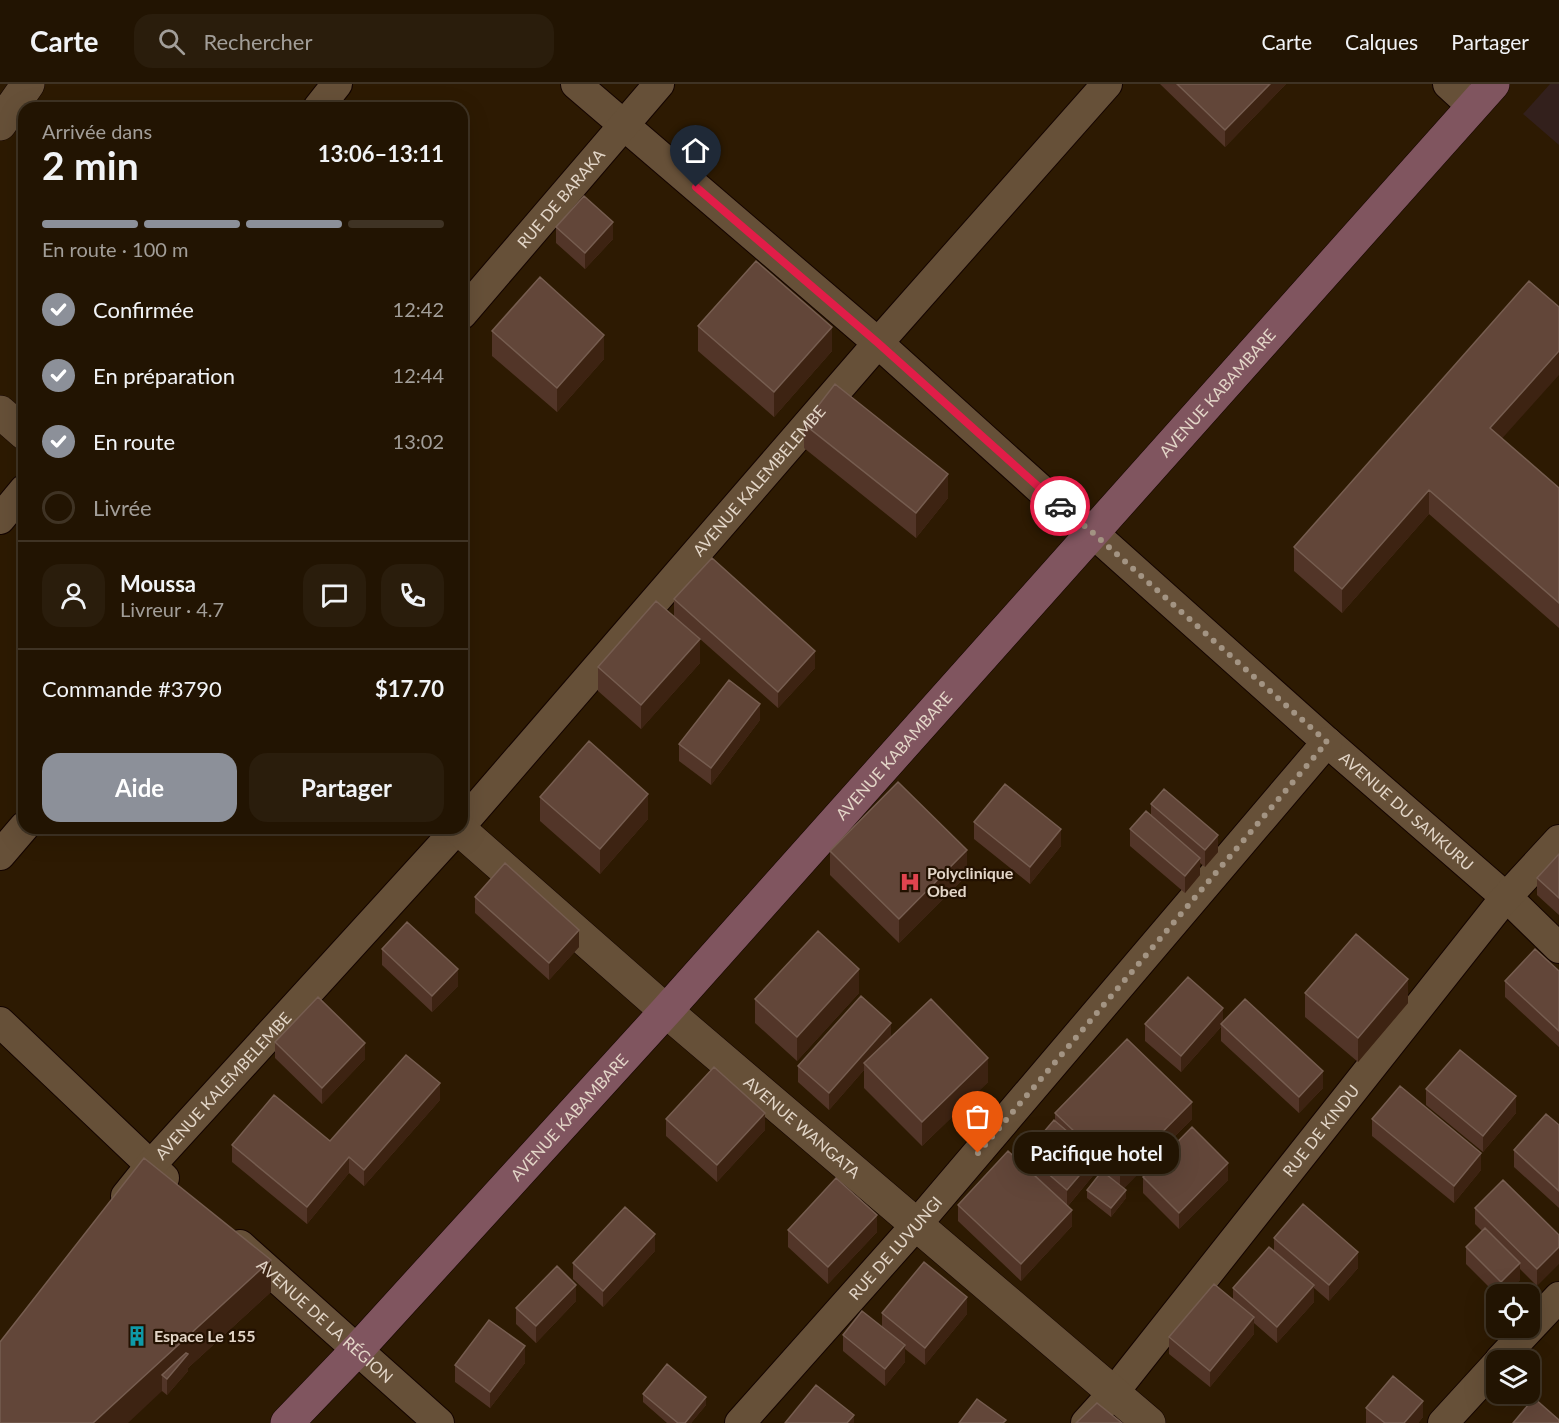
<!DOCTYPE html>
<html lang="fr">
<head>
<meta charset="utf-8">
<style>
	body { margin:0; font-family:Lato,sans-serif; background:#2a1d0c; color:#f1f3f6; height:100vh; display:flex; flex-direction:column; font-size:22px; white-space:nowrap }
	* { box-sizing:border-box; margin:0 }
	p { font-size:20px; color:#a29e99 }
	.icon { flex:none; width:33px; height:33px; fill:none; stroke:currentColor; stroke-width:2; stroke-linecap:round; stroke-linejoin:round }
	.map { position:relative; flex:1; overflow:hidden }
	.sheet { position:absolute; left:18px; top:18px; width:450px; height:732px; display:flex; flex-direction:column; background:#221402; border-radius:18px; box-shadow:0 6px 24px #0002,0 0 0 2px #3f3324 }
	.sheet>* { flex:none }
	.controls { position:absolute; left:1486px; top:1200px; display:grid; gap:12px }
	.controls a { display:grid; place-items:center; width:54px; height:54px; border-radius:12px; background:#221402; box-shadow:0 6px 24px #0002,0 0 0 2px #3f3324; font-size:30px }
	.pin { position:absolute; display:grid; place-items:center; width:51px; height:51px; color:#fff; margin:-62px -26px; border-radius:50% 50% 50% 0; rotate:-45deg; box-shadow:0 0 6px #0007 }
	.pin .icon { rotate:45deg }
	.courier { position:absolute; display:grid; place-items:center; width:60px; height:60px; margin:-30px; border:4px solid #e11d48; border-radius:50%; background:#fff; color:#222; box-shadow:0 2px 8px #0007 }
	.bubble { position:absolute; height:42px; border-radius:18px; background:#221402; box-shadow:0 6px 24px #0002,0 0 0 2px #3f3324; font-size:20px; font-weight:700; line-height:42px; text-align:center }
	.overview em { font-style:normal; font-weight:700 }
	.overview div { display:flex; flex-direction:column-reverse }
	.overview { display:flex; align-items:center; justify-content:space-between; height:102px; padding:0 24px }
	h1 { font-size:39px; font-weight:700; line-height:45px }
	.bar { display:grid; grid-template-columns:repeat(4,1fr); gap:9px 6px; align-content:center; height:72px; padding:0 24px }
	.bar i { height:8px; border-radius:4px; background:#3f3324 }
	.bar .on { background:#8c9099 }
	.bar p { grid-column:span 4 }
	.line { display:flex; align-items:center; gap:15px; padding:0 24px; border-top:2px solid #3f3324 }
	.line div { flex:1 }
	.round { display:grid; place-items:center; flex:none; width:63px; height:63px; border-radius:18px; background:#2a1d0c }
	ol { padding:0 24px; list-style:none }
	li { display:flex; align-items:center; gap:18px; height:66px }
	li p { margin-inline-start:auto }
	li .icon { padding:6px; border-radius:50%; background:#8c9099; color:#fff; stroke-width:4 }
	li:last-child { color:#a29e99 }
	li i { width:33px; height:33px; border:3px solid #3f3324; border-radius:50% }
	.button { display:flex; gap:12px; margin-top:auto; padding:12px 24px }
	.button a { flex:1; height:69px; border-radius:18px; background:#8c9099; color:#fff; font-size:24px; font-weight:700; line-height:69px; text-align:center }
	.button a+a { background:#2a1d0c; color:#f1f3f6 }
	header { display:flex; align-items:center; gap:36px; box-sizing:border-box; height:84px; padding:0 30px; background:#221402; border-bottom:2px solid #3f3324 }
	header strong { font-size:28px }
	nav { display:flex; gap:33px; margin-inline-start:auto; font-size:21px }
	.search { width:420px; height:54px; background:#2a1d0c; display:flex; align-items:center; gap:15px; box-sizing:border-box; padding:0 21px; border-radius:18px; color:#a29e99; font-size:22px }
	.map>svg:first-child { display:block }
	.education { fill:#33201c }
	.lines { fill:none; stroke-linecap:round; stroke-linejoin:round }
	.minor-casing { stroke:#140400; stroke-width:32 }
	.tertiary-casing { stroke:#140400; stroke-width:34 }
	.secondary-casing { stroke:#140400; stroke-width:34 }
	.minor { stroke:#665038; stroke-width:30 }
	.tertiary { stroke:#665038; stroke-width:33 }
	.secondary { stroke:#80555f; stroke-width:33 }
	.wall { fill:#523528 }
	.shaded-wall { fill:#3d2312 }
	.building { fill:#624639; stroke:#765d50; stroke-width:1.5 }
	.done { stroke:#a39483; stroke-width:6; stroke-dasharray:0 10.8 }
	.route { stroke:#e11d48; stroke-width:8 }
	.labels { text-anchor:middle; stroke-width:4.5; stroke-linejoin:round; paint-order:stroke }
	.street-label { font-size:16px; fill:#e3d6c8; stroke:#231100 }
	.poi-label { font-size:16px; font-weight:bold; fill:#e3d6c8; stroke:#231100; text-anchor:start }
</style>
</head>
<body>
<header>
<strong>Carte</strong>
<div class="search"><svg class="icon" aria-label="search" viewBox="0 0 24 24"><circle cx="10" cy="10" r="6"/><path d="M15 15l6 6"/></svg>Rechercher</div>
<nav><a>Carte</a><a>Calques</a><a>Partager</a></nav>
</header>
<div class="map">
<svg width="1559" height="1339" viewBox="0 0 1559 1339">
	<rect width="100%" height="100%" fill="#2d1a02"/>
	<!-- education -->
	<path class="education" d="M1550 0H1559V61L1523 30Z"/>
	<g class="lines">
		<!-- minor casing -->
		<g class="minor-casing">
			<g id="minor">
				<path id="s1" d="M576 0 878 259 1040 405 1092 448 1327 658 1518 824 1559 864"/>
				<path d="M1448 0 1473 23"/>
				<path d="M318 24 337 0"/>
				<path id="s2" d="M462 230 659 0"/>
				<path d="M0 435 24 406"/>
				<path id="s3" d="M462 740 878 259 1107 0"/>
				<path d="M0 771 24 743"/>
				<path d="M0 938 164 1094"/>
				<path id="s4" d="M126 1112 150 1082 458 744"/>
				<path id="s5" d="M240 1161 439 1339"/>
				<path d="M1500 1276 1559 1213"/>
				<path id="s6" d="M740 1339 917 1140 1327 658"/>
				<path id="s7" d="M1086 1339 1114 1308 1501 819 1559 756"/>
				<path d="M1443 1339 1497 1280"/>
			</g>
		</g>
		<!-- tertiary casing -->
		<g class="tertiary-casing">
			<g id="tertiary">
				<path d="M0 40 28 0"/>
				<path d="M0 328 24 349"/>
				<path id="s8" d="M458 744 666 927 1149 1339"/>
			</g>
		</g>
		<!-- secondary casing -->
		<g class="secondary-casing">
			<g id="secondary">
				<path id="s9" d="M287 1339 358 1265 666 927 1493 0"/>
			</g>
		</g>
		<!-- minor -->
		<use href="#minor" class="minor"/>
		<!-- tertiary -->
		<use href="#tertiary" class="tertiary"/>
		<!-- secondary -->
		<use href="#secondary" class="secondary"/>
	</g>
	<!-- wall -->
	<path class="wall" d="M1160 0H1286L1225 63Z
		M556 143 613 155 585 185 556 159Z
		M698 242 832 267 774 333 698 267Z
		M492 247 604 275 557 328 492 272Z
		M804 340 948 414 916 454 804 364Z
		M1502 355 1559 404V544L1429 430 1342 529 1294 487V463Z
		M674 515 815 584 778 624 674 532Z
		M700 579 641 645 598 607V583Z
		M760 636 711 701 679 677V660Z
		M540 713 648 735 600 790 540 737Z
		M1151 720 1218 768 1205 783 1200 779V791L1185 809 1130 762V745L1151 732Z
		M974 738 1061 762 1030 800 974 755Z
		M830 767 967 791 899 859 830 791Z
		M1559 770V831L1537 811V794Z
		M475 813 579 863 549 896 475 829Z
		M382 865 458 902 432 928 382 881Z
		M1559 887V963L1505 913V897Z
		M859 909 797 977 755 939V915Z
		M1305 909 1408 919 1358 978 1305 933Z
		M1223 938 1323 1004 1299 1029 1221 957V943L1181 988 1145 957V940Z
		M891 953 988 998 922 1062 864 1004V986L829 1026 798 998V982Z
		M275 958 365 975 322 1020 275 974Z
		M1426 1005 1516 1029 1483 1068 1426 1021Z
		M440 1016 364 1102 349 1089 307 1140 232 1078V1061L330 1057Z
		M1055 1029 1192 1035 1124 1104 1126 1114 1111 1133 1087 1114V1106L1100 1089 1096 1085V1088L1068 1122 1072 1142 1021 1197 958 1137V1121L1025 1082V1070L1055 1037Z
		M666 1035 765 1046 717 1098 666 1052Z
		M1372 1035 1481 1086 1454 1119 1372 1052Z
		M1559 1041V1124L1514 1083V1066Z
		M1143 1093 1228 1096 1179 1145 1143 1109Z
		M1475 1124 1559 1151 1537 1202 1520 1185V1196L1505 1210 1497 1211 1466 1180V1163L1482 1147 1475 1140Z
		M788 1146 877 1148 828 1200 788 1163Z
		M1274 1154 1358 1184 1329 1217 1314 1204V1218L1277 1259 1254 1239V1250L1210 1303 1169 1270V1253L1233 1216V1204L1274 1168Z
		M655 1167 603 1223 573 1195V1179Z
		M271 1208 188 1284V1287L167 1311 162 1307 0 1339Z
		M576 1217 536 1259 516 1240V1224Z
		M882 1229 967 1230 925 1281 905 1265V1278L885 1302 843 1267V1251L882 1243Z
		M525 1279 490 1324 455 1298V1281Z
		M643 1310 706 1321 691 1339H667L643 1318Z
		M1366 1324 1423 1333 1418 1339H1366Z"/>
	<!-- shaded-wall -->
	<path class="shaded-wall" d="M1270 0H1286L1225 63V46Z
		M613 138V155L585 185V169Z
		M832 243V267L774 333V308Z
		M604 251V275L557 328V304Z
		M1559 267V291L1490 368V344Z
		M948 390V414L916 454V429Z
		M1429 406V430L1342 529V505Z
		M700 555V579L641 645V621Z
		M815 567V584L778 624V608Z
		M760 620V636L711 701V684Z
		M648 710V735L600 790V765Z
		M1061 745V762L1030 800V783Z
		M1218 751V768L1205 783V766Z
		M967 766V791L899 859V835Z
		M1200 774V791L1185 809V792Z
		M579 846V863L549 896V879Z
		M458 885V902L432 928V912Z
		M859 885V909L797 977V953Z
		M1408 895V919L1358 978V954Z
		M1223 924V941L1221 940V943L1181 988V972Z
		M891 939V956L864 979V986L829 1026V1009Z
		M365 959V975L322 1020V1004Z
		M988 974V998L922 1062V1038Z
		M1323 987V1004L1299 1029V1013Z
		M440 999V1016L364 1102V1086Z
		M1516 1012V1029L1483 1068V1052Z
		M1192 1018V1035L1120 1108V1091Z
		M765 1029V1046L717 1098V1081Z
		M1481 1069V1086L1454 1119V1102Z
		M1096 1072V1088L1067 1123V1106Z
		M349 1073V1089L307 1140V1123Z
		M1228 1079V1096L1179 1145V1129Z
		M1126 1106V1114L1111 1133V1124Z
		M1072 1126V1142L1021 1197V1180Z
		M877 1131V1148L828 1200V1183Z
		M655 1150V1167L603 1223V1207Z
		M1559 1163V1180L1537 1202V1185Z
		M1358 1168V1184L1329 1217V1201Z
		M271 1176V1208L188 1284V1287L167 1311V1295L162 1291V1307L128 1339H93Z
		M1520 1179V1196L1505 1210H1501V1198Z
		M576 1201V1217L536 1259V1242Z
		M1314 1201V1218L1277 1259V1243Z
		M967 1213V1230L925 1281V1264Z
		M1254 1233V1250L1210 1303V1287Z
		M905 1261V1278L885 1302V1285Z
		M525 1262V1279L490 1324V1308Z
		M706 1313V1321L691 1339H685Z
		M1423 1317V1333L1418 1339H1404Z
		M854 1331V1339H847Z"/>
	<!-- building -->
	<path class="building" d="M1177 0H1270L1225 46Z
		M584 112 613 138 585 169 556 143Z
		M756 177 832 243 774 308 698 242Z
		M540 193 604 251 557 304 492 247Z
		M1529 197 1559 223V267L1490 344 1559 404V519L1429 406 1342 505 1294 463Z
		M835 300 948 390 916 429 804 340Z
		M712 474 815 567 778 608 674 515Z
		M656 517 700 555 641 621 598 583Z
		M729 596 760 620 711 684 679 660Z
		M589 657 648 710 600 765 540 713Z
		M898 698 967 766 899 835 830 767Z
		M1005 700 1061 745 1030 783 974 738Z
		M1164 705 1218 751 1205 766 1151 720Z
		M1146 727 1200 774 1185 792 1130 745Z
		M1559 770V814L1537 794Z
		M505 779 579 846 549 879 475 813Z
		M407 838 458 885 432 912 382 865Z
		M818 847 859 885 797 953 755 915Z
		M1356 850 1408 895 1358 954 1305 909Z
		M1535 865 1559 887V947L1505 897Z
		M1188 893 1223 924 1181 972 1145 940Z
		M861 912 891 939 829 1009 798 982Z
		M318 913 365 959 322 1004 275 958Z
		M931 915 988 974 922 1038 864 979Z
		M1245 915 1323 987 1299 1013 1221 940Z
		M1127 955 1192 1018 1120 1091 1055 1029Z
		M1460 966 1516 1012 1483 1052 1426 1005Z
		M406 971 440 999 364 1086 349 1073 307 1123 232 1061 274 1011 330 1057Z
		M714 983 765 1029 717 1081 666 1035Z
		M1400 1002 1481 1069 1454 1102 1372 1035Z
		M1546 1030 1559 1041V1107L1514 1066Z
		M1054 1036 1096 1072 1067 1106 1025 1070Z
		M1192 1043 1228 1079 1179 1129 1143 1093Z
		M1008 1067 1072 1126 1021 1180 958 1121Z
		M144 1074 271 1176 93 1339H0V1258Z
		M1102 1087 1126 1106 1111 1124 1087 1106Z
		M836 1094 877 1131 828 1183 788 1146Z
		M1503 1096 1559 1151V1163L1537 1185 1475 1124Z
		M1303 1120 1358 1168 1329 1201 1274 1154Z
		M625 1123 655 1150 603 1207 573 1179Z
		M1485 1144 1520 1179 1501 1198 1466 1163Z
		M1269 1163 1314 1201 1277 1243 1233 1204Z
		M924 1178 967 1213 925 1264 882 1229Z
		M557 1182 576 1201 536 1242 516 1224Z
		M1214 1200 1254 1233 1210 1287 1169 1253Z
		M862 1227 905 1261 885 1285 843 1251Z
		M489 1236 525 1262 490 1308 455 1281Z
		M186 1269 188 1270 167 1295 162 1291Z
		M667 1280 706 1313 685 1339H678L643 1310Z
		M1393 1292 1423 1317 1404 1339H1385L1366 1324Z
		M816 1301 854 1331 847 1339H785Z
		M1534 1314 1559 1336V1339H1513Z
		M977 1315 1006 1336 1003 1339H959Z
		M1097 1319 1122 1339H1076Z"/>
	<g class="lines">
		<!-- done -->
		<path class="done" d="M978 1069 1327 658 1092 448 1060 422"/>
		<!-- route -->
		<path class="route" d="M696 103 878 259 1060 422"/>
	</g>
	<!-- icons -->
	<defs>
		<g id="hospital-bare" transform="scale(1.62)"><path d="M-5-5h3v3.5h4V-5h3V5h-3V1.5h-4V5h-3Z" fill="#e0444e" stroke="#231100" stroke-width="2.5" paint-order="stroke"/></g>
		<g id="building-bare" transform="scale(1.62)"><path d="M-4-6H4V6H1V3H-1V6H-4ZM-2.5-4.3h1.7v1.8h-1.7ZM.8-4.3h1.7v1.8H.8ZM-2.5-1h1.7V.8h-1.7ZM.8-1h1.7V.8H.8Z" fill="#0f9aa8" stroke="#231100" stroke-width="2.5" paint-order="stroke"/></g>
	</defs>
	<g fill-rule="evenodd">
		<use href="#hospital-bare" x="910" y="798"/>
		<use href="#building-bare" x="137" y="1252"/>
	</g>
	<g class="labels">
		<!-- street labels -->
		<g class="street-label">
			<text dy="6" stroke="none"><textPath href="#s2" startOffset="152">RUE DE BARAKA</textPath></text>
			<text dy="6" stroke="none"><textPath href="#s9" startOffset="1388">AVENUE KABAMBARE</textPath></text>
			<text dy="6" stroke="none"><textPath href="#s3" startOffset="454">AVENUE KALEMBELEMBE</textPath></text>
			<text dy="6" stroke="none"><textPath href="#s9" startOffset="902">AVENUE KABAMBARE</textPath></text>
			<text dy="6" stroke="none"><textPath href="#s1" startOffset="1104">AVENUE DU SANKURU</textPath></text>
			<text dy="6" stroke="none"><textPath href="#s4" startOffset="147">AVENUE KALEMBELEMBE</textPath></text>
			<text dy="6" stroke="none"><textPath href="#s9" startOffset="416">AVENUE KABAMBARE</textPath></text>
			<text dy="6" stroke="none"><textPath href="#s8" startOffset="456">AVENUE WANGATA</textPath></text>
			<text dy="6" stroke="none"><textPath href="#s7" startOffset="375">RUE DE KINDU</textPath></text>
			<text dy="6" stroke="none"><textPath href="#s6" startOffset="234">RUE DE LUVUNGI</textPath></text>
			<text dy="6" stroke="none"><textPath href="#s5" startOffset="114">AVENUE DE LA RÉGION</textPath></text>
		</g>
		<!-- poi labels -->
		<g class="poi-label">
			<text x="927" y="795">Polyclinique<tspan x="927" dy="18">Obed</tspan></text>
			<text x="154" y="1258">Espace Le 155</text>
		</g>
	</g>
</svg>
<div class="controls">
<a><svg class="icon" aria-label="locate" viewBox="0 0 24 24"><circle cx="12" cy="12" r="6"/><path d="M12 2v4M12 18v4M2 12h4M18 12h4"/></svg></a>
<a><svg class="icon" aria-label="layers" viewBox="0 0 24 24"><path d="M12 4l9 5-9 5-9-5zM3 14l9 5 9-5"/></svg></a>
</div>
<div class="pin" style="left:978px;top:1069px;background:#ea580c"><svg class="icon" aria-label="bag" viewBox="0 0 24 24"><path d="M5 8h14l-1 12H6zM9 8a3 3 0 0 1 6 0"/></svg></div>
<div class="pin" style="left:696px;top:103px;background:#1f2937"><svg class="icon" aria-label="home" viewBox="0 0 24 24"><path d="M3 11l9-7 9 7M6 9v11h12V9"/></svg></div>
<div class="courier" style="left:1060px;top:422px"><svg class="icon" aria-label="car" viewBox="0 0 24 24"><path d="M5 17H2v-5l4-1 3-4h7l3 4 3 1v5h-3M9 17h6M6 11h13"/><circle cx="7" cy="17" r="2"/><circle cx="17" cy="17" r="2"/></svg></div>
<div class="bubble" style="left:1014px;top:1048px;width:165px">Pacifique hotel</div>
<section class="sheet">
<div class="overview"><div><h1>2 min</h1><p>Arrivée dans</p></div><em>13:06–13:11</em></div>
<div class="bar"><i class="on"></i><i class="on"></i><i class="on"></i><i></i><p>En route · 100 m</p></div>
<ol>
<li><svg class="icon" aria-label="check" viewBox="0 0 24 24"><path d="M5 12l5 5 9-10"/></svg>Confirmée<p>12:42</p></li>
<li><svg class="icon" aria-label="check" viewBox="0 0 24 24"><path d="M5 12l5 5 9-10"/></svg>En préparation<p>12:44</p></li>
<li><svg class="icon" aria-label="check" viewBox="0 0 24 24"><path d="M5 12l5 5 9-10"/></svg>En route<p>13:02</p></li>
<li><i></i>Livrée</li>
</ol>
<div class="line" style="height:108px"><a class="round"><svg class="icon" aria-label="person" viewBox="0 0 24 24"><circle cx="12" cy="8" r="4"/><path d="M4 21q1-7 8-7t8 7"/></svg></a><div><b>Moussa</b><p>Livreur · 4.7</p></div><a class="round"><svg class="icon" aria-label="chat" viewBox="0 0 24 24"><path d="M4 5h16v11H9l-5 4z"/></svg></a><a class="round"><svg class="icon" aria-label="phone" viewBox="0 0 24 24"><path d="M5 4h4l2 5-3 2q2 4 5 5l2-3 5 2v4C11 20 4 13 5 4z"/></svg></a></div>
<div class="line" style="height:78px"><div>Commande #3790</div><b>$17.70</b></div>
<div class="button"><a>Aide</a><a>Partager</a></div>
</section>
</div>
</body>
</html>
